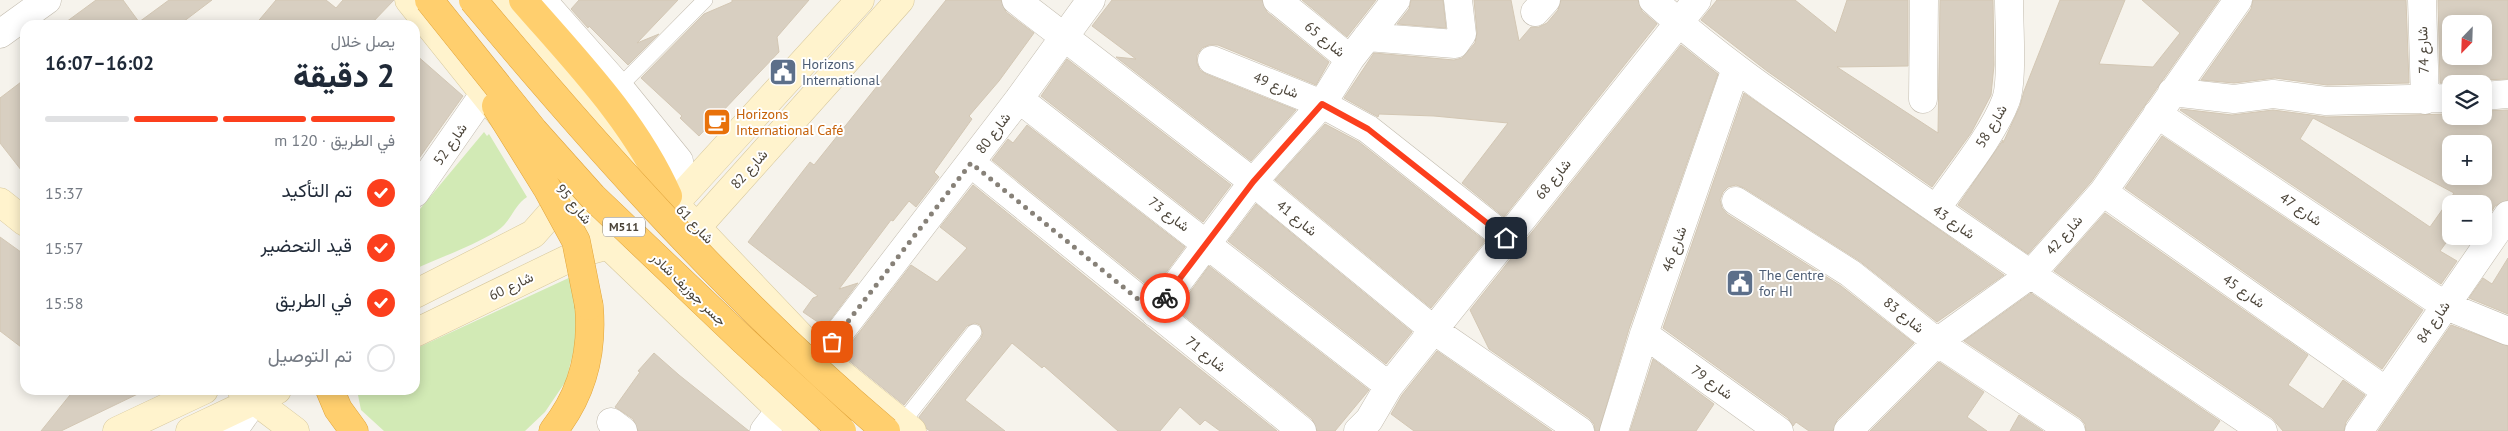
<!DOCTYPE html>
<html lang="ar">
<head>
<meta charset="utf-8">
<style>
	body { margin:0; font-family:"PT Sans",Vazirmatn,sans-serif; background:#f2f2f3; color:#1f2937; direction:rtl; height:100vh; display:flex; flex-direction:column; font-size:19px; white-space:nowrap }
	* { box-sizing:border-box; margin:0 }
	p { font-size:16px; color:#747a83 }
	.icon { flex:none; width:28px; height:28px; fill:none; stroke:currentColor; stroke-width:2; stroke-linecap:round; stroke-linejoin:round }
	.map { position:relative; flex:1; overflow:hidden; direction:ltr }
	.side { position:absolute; left:20px; top:20px; width:400px; height:375px; display:flex; flex-direction:column; background:#fff; border-radius:15px; box-shadow:0 2px 12px #0003; direction:rtl }
	.side>* { flex:none }
	.needle { width:32px; rotate:203deg }
	.controls { position:absolute; left:2442px; top:15px; display:grid; gap:10px }
	.controls a { display:grid; place-items:center; width:50px; height:50px; border-radius:10px; background:#fff; box-shadow:0 2px 12px #0003; font-size:25px }
	.pin { position:absolute; display:grid; place-items:center; width:42px; height:42px; color:#fff; margin:-21px; border-radius:10px; box-shadow:0 2px 8px #0006 }
	.courier { position:absolute; display:grid; place-items:center; width:50px; height:50px; margin:-25px; border:4px solid #fc3f1d; border-radius:50%; background:#fff; color:#222; box-shadow:0 1px 6px #0007 }
	.head em { font-style:normal; font-weight:800 }
	.head div { display:flex; flex-direction:column-reverse }
	.head { display:flex; align-items:center; justify-content:space-between; height:85px; padding:0 25px }
	h1 { font-size:32px; font-weight:800; line-height:38px }
	.bar { display:grid; grid-template-columns:repeat(4,1fr); gap:8px 5px; align-content:center; height:60px; padding:0 25px }
	.bar i { height:6px; border-radius:4px; background:#e0e1e3 }
	.bar .selected { background:#fc3f1d }
	.bar p { grid-column:span 4 }
	ol { padding:0 25px; list-style:none }
	li { display:flex; align-items:center; gap:15px; height:55px }
	li p { margin-inline-start:auto }
	li .icon { padding:5px; border-radius:50%; background:#fc3f1d; color:#fff; stroke-width:4 }
	li:last-child { color:#747a83 }
	li i { width:28px; height:28px; border:2px solid #e0e1e3; border-radius:50% }
	.map>svg:first-child { display:block }
	.green { fill:#d2eab5 }
	.building { fill:#d8cfc1; stroke:#d3c7b4; fill-rule:evenodd }
	.lines { fill:none; stroke-linecap:round; stroke-linejoin:round }
	.lane-casing { stroke:#c2bbae; stroke-width:16 }
	.street-casing { stroke:#c2bbae; stroke-width:29 }
	.secondary-casing { stroke:#d6c79b; stroke-width:29 }
	.highway-casing { stroke:#e0a43c; stroke-width:29 }
	.lane { stroke:#fff; stroke-width:15 }
	.street { stroke:#fff; stroke-width:28 }
	.secondary { stroke:#fff3cd; stroke-width:28 }
	.highway { stroke:#ffcf6e; stroke-width:28 }
	.highway-bridge-casing { stroke:#e0a43c; stroke-width:29; stroke-linecap:butt }
	.highway-bridge { stroke:#ffcf6e; stroke-width:28 }
	.done { stroke:#878178; stroke-width:5; stroke-dasharray:0 9 }
	.route { stroke:#fc3f1d; stroke-width:6 }
	.labels { text-anchor:middle; stroke-width:4; stroke-linejoin:round; paint-order:stroke }
	.shield { fill:#fff; stroke:#817c74; stroke-width:1 }
	.shield-label { font-size:12px; font-weight:bold; fill:#4b4439 }
	.street-label { font-size:14px; fill:#4b4439; stroke:#fff }
	.service-label { font-size:14px; fill:#4e5e75; stroke:#fff; text-anchor:start }
	.food-label { font-size:14px; fill:#c56008; stroke:#fff; text-anchor:start }
</style>
</head>
<body>
<div class="map">
<svg width="2508" height="431" viewBox="0 0 2508 431">
	<rect width="100%" height="100%" fill="#f6f3ec"/>
	<!-- green -->
	<path class="green" d="M484 132 487 136 489 134 527 197C514 205 511 222 497 231 473 246 441 257 415 269V215Z
		M573 276 580 310 575 345 566 381 545 412 525 431H384L361 410 357 390H415V349Z"/>
	<!-- building -->
	<path class="building" d="M96 0H123L139 22 169 0H212L179 25H62Z
		M276 0H326L336 8 343 0H394L370 25H255Z
		M579 0H678L637 43 659 34 628 65 589 26 588 28 571 9Z
		M732 0H809L777 37 779 52 699 136 680 118 682 116 641 78 704 14 732 2Z
		M946 0H1001L1006 12 1034 33 999 81 969 116 972 119 934 172 939 177 916 207 909 201 893 221 891 220 839 289 858 283 825 327 803 312 813 298 818 296 748 242 810 162 814 165Z
		M1112 0H1262L1267 12 1329 62 1316 85 1218 45H1209L1202 48 1197 55V63L1200 70 1206 74 1296 110 1251 161 1116 57 1136 59 1092 26Z
		M1302 0H1376L1347 37Z
		M1411 0H1443L1446 28 1397 24 1409 9Z
		M1474 0H1511L1519 41 1531 27H1539L1547 23 1558 10 1561 0H1638L1642 11 1657 24 1504 217 1462 183 1508 123 1434 116 1379 114 1378 117 1344 98 1374 53 1454 60 1462 58 1475 43 1477 33Z
		M1717 0H1795L1836 33 1847 0H1908V66L1837 67 1938 133 1940 0H1993L1994 65 1991 95 1971 133 1932 187 1767 71 1701 20Z
		M2060 0H2125L2099 64 2153 67 2180 33 2142 0H2219L2091 182 2028 254 1958 205 2003 140V143L2020 106 2024 91Z
		M2253 0H2406L2409 83 2327 85 2275 78 2234 83 2201 80 2251 9Z
		M2438 0H2508V79L2483 80 2475 84 2440 83ZM2451 24H2484V56H2451Z
		M1681 45 1718 74 1629 329 1599 431H1595L1594 424 1589 418 1489 349 1470 310Z
		M415 54 463 96 415 164Z
		M1067 59 1231 185 1203 222 1041 96Z
		M25 79V175L0 143V98Z
		M1744 93 2004 275 1937 322 1858 260 1744 188 1736 185 1728 187 1723 192 1720 200 1722 208 1727 214 1841 286 1914 343 1837 420 1833 431H1809L1796 422 1793 426 1788 418 1663 328Z
		M2181 109 2232 115 2273 110 2326 117 2451 114V116H2484V111L2508 110V200L2495 206 2484 223V204H2451V236L2440 251 2457 261 2441 284 2180 110ZM2313 118 2454 193 2430 227 2300 139ZM2451 144H2484V176H2451Z
		M1325 124 1359 142 1485 241 1431 308 1275 180Z
		M1027 125 1185 247 1153 290 992 160 1008 139 1013 143Z
		M2162 136 2423 310 2382 369 2125 188Z
		M973 185 1145 325 1277 431H1220L1205 420 1200 425 1180 407 1160 431H1118L1044 366 1042 368 1012 343 965 400 1005 431H930L927 429 919 417 981 338 983 333 980 325 975 323 967 326 904 405 842 355 911 265 937 282 967 248 940 227Z
		M1256 204 1412 332 1386 364 1228 241Z
		M2105 213 2308 355 2288 385 2323 409 2343 380 2365 395 2346 422 2344 431H2283L2272 418 2054 271Z
		M0 237 25 255V350L0 331Z
		M2508 258V314L2469 298 2483 278 2492 284Z
		M1209 266 1369 390 1335 431H1317L1312 419 1177 310Z
		M2031 293 2220 421 2213 431H2086L2085 424 2080 418 1964 341Z
		M2451 325 2508 346V431H2378Z
		M1437 351 1552 431H1414L1391 414 1402 395Z
		M654 353 679 375 749 431H638L633 419 615 407 640 372 638 371Z
		M1653 359 1714 404 1696 431H1630Z
		M1939 362 1984 392 1967 417 1987 431H1870Z
		M74 390H146L61 431H41Z
		M2019 415 2043 431H2010Z"/>
	<g class="lines">
		<!-- lane casing -->
		<g class="lane-casing">
			<path id="lane" d="M619 87 705 0
				M902 423 974 332"/>
		</g>
		<!-- street casing -->
		<g class="street-casing">
			<path id="street" d="M542 0 619 87 679 161 681 180 675 203
				M1016 0 1253 182 1435 331 1580 431
				M1277 0 1350 59
				M1653 0C1719 60 1794 110 1867 161 1998 253 2130 342 2263 431
				M2422 0 2425 100
				M1535 12 1546 0
				M0 34 47 0
				M1367 37 1455 44 1462 34 1458 0
				M1212 60 1322 104 1368 129 1506 238
				M2172 92 2234 99 2273 94 2326 101 2451 98
				M2484 96 2508 94
				M1019 99 1389 386
				M1923 99 1924 0
				M2157 114 2444 305 2508 331
				M971 163 1302 431
				M2103 192 2386 391
				M415 193 484 94
				M1736 201 1850 273 1937 342 2071 431
				M1936 209C1958 177 1993 135 2006 100 2013 80 2009 24 2009 0
				M1155 313 1253 182 1322 104 1350 59 1396 0
				M1644 334 1779 431
				M611 422 623 431
				M233 431 254 401
				M764 431 1019 99 1091 0
				M1358 431 1369 420 1389 386 1697 0
				M1614 431 1644 334 1736 68
				M1848 431 1937 342 2030 275 2103 192 2238 0
				M2359 431 2508 215"/>
		</g>
		<!-- secondary casing -->
		<g class="secondary-casing">
			<path id="secondary" d="M409 0 509 125
				M497 0 567 91 820 357 912 431
				M543 167 608 245 780 410 804 431
				M0 202 25 222
				M675 203 860 0
				M698 226 900 0
				M415 294 533 234 556 208 564 192
				M415 333 580 253 602 247
				M242 391 295 431
				M117 431 204 390
				M190 431 277 390"/>
		</g>
		<!-- highway casing -->
		<g class="highway-casing">
			<path id="highway" d="M523 0C576 61 635 121 668 196
				M330 390 338 409 354 431
				M553 431C582 395 593 352 589 306"/>
		</g>
		<!-- lane -->
		<use href="#lane" class="lane"/>
		<!-- street -->
		<use href="#street" class="street"/>
		<!-- secondary -->
		<use href="#secondary" class="secondary"/>
		<!-- highway -->
		<use href="#highway" class="highway"/>
		<!-- highway-bridge casing -->
		<g class="highway-bridge-casing">
			<path id="highway-bridge" d="M429 0 534 131 593 197 742 339 842 431
				M473 0C601 153 734 302 886 431
				M496 106 547 188 576 241 589 306"/>
		</g>
		<!-- highway-bridge -->
		<use href="#highway-bridge" class="highway-bridge"/>
	</g>
	<g class="lines">
		<!-- done -->
		<path class="done" d="M832 342 971 163 1155 313 1165 298"/>
		<!-- route -->
		<path class="route" d="M1165 298 1253 182 1322 104 1368 129 1506 238"/>
	</g>
	<!-- icons -->
	<defs>
		<g id="civic-square" transform="scale(1.4375)"><rect x="-9" y="-9" width="18" height="18" rx="4" fill="#5c6f8a" stroke="#fff"/><path d="M-.6-6.5H3V-4.5H.6V-3L4-1V1h2V6H-6V1h2V-1L-.6-3ZM-1.2 2.5V6h2.4V2.5Z" fill="#fff"/></g>
		<g id="cafe-square" transform="scale(1.4375)"><rect x="-9" y="-9" width="18" height="18" rx="4" fill="#e8710a" stroke="#fff"/><path d="M-5.5-4.5H6V0H3Q3 3.5 0 3.5H-2.5Q-5.5 3.5-5.5 0ZM3-3.2v2h1.7v-2ZM-6 4.5H4V6H-6Z" fill="#fff"/></g>
	</defs>
	<g fill-rule="evenodd">
		<use href="#civic-square" x="783" y="72"/>
		<use href="#cafe-square" x="717" y="122"/>
		<use href="#civic-square" x="1740" y="283"/>
	</g>
	<g class="labels">
		<!-- shield labels -->
		<rect class="shield" x="603" y="217.5" width="42" height="19" rx="4"/>
		<g class="shield-label">
			<text x="624" y="231">M511</text>
		</g>
		<!-- street labels -->
		<g class="street-label">
			<text transform="translate(1325 39) rotate(39)" y="5">شارع 65</text>
			<text transform="translate(2423 50) rotate(-92)" y="5">شارع 74</text>
			<text transform="translate(1276 85) rotate(22)" y="5">شارع 49</text>
			<text transform="translate(1991 126) rotate(-59)" y="5">شارع 58</text>
			<text transform="translate(993 133) rotate(-53)" y="5">شارع 80</text>
			<text transform="translate(450 144) rotate(-55)" y="5">شارع 52</text>
			<text transform="translate(749 169) rotate(-48)" y="5">شارع 82</text>
			<text transform="translate(1553 179) rotate(-51)" y="5">شارع 68</text>
			<text transform="translate(574 204) rotate(50)" y="5">شارع 95</text>
			<text transform="translate(2301 209) rotate(34)" y="5">شارع 47</text>
			<text transform="translate(1169 214) rotate(37)" y="5">شارع 73</text>
			<text transform="translate(1297 218) rotate(39)" y="5">شارع 41</text>
			<text transform="translate(1954 222) rotate(35)" y="5">شارع 43</text>
			<text transform="translate(695 224) rotate(47)" y="5">شارع 61</text>
			<text transform="translate(2064 235) rotate(-49)" y="5">شارع 42</text>
			<text transform="translate(1674 249) rotate(-70)" y="5">شارع 46</text>
			<text transform="translate(511 286) rotate(-26)" y="5">شارع 60</text>
			<text transform="translate(689 289) rotate(44)" y="5">جسر جوزيف شادر</text>
			<text transform="translate(2244 291) rotate(35)" y="5">شارع 45</text>
			<text transform="translate(1904 315) rotate(39)" y="5">شارع 83</text>
			<text transform="translate(2433 322) rotate(-56)" y="5">شارع 84</text>
			<text transform="translate(1206 354) rotate(39)" y="5">شارع 71</text>
			<text transform="translate(1712 382) rotate(36)" y="5">شارع 79</text>
		</g>
		<!-- service labels -->
		<g class="service-label">
			<text x="802" y="69">Horizons<tspan x="802" dy="16">International</tspan></text>
			<text x="1759" y="280">The Centre<tspan x="1759" dy="16">for HI</tspan></text>
		</g>
		<!-- food labels -->
		<g class="food-label">
			<text x="736" y="119">Horizons<tspan x="736" dy="16">International Café</tspan></text>
		</g>
	</g>
</svg>
<div class="controls">
<a><svg class="needle" viewBox="-14 -14 28 28"><path d="M0-13l5 13h-10z" fill="#e53935"/><path d="M0 13l5-13h-10z" fill="#747a83"/></svg></a>
<a><svg class="icon" aria-label="layers" viewBox="0 0 24 24"><path d="M12 4l9 5-9 5-9-5zM3 14l9 5 9-5"/></svg></a>
<a>+</a>
<a>−</a>
</div>
<div class="pin" style="left:832px;top:342px;background:#ea580c"><svg class="icon" aria-label="bag" viewBox="0 0 24 24"><path d="M5 8h14l-1 12H6zM9 8a3 3 0 0 1 6 0"/></svg></div>
<div class="pin" style="left:1506px;top:238px;background:#1f2937"><svg class="icon" aria-label="home" viewBox="0 0 24 24"><path d="M3 11l9-7 9 7M6 9v11h12V9"/></svg></div>
<div class="courier" style="left:1165px;top:298px"><svg class="icon" aria-label="bike" viewBox="0 0 24 24"><circle cx="6" cy="16" r="4"/><circle cx="18" cy="16" r="4"/><path d="M6 16l4-8h5l3 8M10 8l3 8H6M13 5h3"/></svg></div>
<section class="side">
<div class="head"><div><h1>2 دقيقة</h1><p>يصل خلال</p></div><em>16:02–16:07</em></div>
<div class="bar"><i class="selected"></i><i class="selected"></i><i class="selected"></i><i></i><p>في الطريق · 120 m</p></div>
<ol>
<li><svg class="icon" aria-label="check" viewBox="0 0 24 24"><path d="M5 12l5 5 9-10"/></svg>تم التأكيد<p>15:37</p></li>
<li><svg class="icon" aria-label="check" viewBox="0 0 24 24"><path d="M5 12l5 5 9-10"/></svg>قيد التحضير<p>15:57</p></li>
<li><svg class="icon" aria-label="check" viewBox="0 0 24 24"><path d="M5 12l5 5 9-10"/></svg>في الطريق<p>15:58</p></li>
<li><i></i>تم التوصيل</li>
</ol>
</section>
</div>
</body>
</html>
